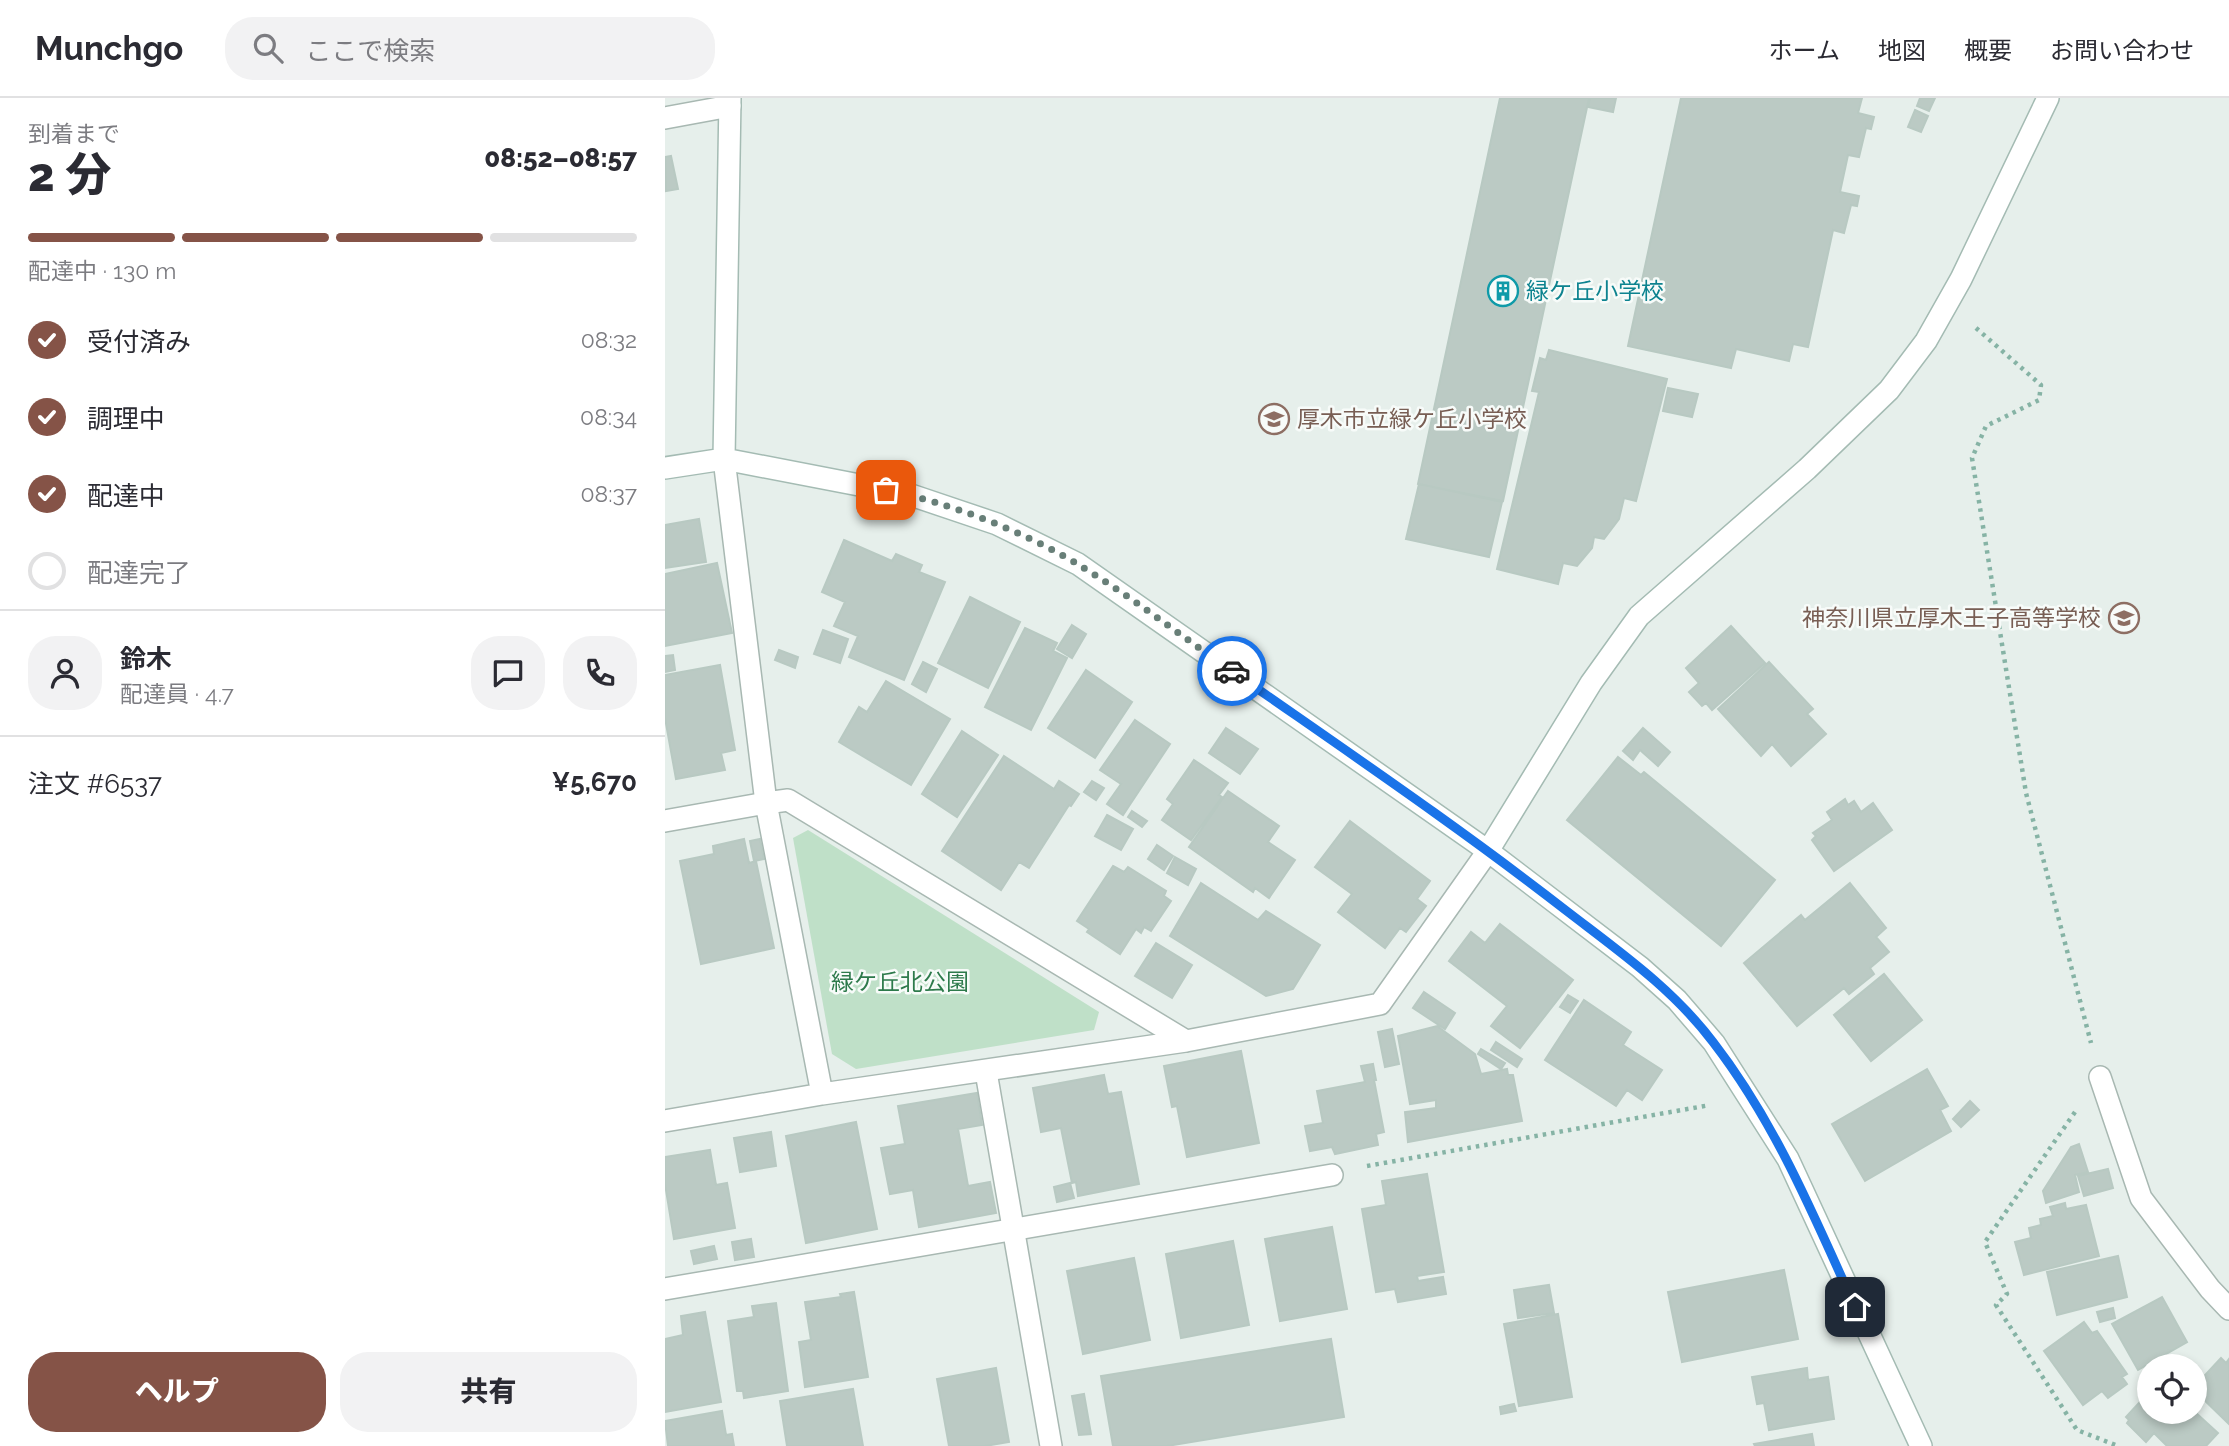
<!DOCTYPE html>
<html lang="ja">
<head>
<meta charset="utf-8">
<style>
	body { margin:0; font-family:Raleway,"Noto Sans JP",sans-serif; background:#f2f2f3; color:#2b2b33; height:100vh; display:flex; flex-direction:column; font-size:26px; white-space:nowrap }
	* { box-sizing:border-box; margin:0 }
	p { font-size:23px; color:#7c7c81 }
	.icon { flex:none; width:38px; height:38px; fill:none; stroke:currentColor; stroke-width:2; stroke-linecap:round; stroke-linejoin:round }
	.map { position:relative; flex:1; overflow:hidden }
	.sheet { display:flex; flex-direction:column; background:#fff; width:665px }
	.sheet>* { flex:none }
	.buttons { position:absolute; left:1472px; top:1256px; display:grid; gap:14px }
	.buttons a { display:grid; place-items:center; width:70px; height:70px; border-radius:50%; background:#fff; box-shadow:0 4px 10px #0003; font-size:35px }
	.pin { position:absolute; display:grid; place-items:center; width:60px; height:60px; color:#fff; margin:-30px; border-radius:14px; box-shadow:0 4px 10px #0006 }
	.courier { position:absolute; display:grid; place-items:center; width:70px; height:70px; margin:-35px; border:5px solid #1a73e8; border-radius:50%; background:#fff; color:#222; box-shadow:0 2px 9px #0007 }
	.headline em { font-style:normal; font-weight:800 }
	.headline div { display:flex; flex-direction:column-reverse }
	.headline { display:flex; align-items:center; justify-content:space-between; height:119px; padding:0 28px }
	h1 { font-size:46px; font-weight:800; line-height:52px }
	.bar { display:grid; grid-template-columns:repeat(4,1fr); gap:10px 7px; align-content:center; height:84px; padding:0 28px }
	.bar i { height:9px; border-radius:5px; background:#e1e1e2 }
	.bar .selected { background:#855347 }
	.bar p { grid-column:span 4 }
	.line { display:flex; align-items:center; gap:18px; padding:0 28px; border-top:2px solid #e1e1e2 }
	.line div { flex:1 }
	.round { display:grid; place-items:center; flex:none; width:74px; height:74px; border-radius:28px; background:#f2f2f3 }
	ol { padding:0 28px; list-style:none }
	li { display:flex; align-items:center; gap:21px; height:77px }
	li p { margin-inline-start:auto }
	li .icon { padding:7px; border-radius:50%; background:#855347; color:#fff; stroke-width:4 }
	li:last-child { color:#7c7c81 }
	li i { width:38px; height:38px; border:4px solid #e1e1e2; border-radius:50% }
	.button { display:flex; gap:14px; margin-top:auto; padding:14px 28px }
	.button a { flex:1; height:80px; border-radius:28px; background:#855347; color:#fff; font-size:28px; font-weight:800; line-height:80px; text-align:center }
	.button a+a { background:#f2f2f3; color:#2b2b33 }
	header { display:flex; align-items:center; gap:42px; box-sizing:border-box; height:98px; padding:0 35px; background:#fff; border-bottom:2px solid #e1e1e2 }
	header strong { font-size:33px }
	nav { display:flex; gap:38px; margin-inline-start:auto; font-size:24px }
	.search { width:490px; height:63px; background:#f2f2f3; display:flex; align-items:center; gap:18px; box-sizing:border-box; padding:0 24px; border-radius:28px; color:#7c7c81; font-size:26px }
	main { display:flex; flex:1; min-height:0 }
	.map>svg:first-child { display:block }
	.green { fill:#bfe0c8 }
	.building { fill:#bbcac4; stroke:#b8c9c2; stroke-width:2 }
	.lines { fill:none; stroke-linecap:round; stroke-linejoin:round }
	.lane-casing { stroke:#a8b8b2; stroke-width:24 }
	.street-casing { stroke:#a8b8b2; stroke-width:24 }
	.secondary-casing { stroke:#a4bbb3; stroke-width:24 }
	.path { stroke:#86b3a5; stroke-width:4.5; stroke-dasharray:3.5 5; stroke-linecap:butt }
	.lane { stroke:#fff; stroke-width:21 }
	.street { stroke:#fff; stroke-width:21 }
	.secondary { stroke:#fff; stroke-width:21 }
	.done { stroke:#687f78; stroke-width:7; stroke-dasharray:0 12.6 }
	.route { stroke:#1a73e8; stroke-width:9 }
	.labels { text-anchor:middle; stroke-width:5; stroke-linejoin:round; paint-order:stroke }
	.culture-label { font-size:23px; fill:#0d838f; stroke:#f7fbf9; text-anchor:start }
	.education-label { font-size:23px; fill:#785e54; stroke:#f7fbf9; text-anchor:start }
	.park-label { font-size:23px; fill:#2d7a4b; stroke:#f7fbf9 }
</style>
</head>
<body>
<header>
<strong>Munchgo</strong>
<div class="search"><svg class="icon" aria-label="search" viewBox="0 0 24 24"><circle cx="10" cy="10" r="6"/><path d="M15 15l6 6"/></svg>ここで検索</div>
<nav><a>ホーム</a><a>地図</a><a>概要</a><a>お問い合わせ</a></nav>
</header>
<main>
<section class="sheet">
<div class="headline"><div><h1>2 分</h1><p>到着まで</p></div><em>08:52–08:57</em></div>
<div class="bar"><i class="selected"></i><i class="selected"></i><i class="selected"></i><i></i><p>配達中 · 130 m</p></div>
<ol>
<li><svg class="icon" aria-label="check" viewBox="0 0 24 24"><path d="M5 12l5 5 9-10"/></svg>受付済み<p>08:32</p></li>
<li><svg class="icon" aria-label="check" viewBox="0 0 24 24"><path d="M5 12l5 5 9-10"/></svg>調理中<p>08:34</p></li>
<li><svg class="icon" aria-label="check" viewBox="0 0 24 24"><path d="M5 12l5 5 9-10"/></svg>配達中<p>08:37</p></li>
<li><i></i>配達完了</li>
</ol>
<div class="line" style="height:126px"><a class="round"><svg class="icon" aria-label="person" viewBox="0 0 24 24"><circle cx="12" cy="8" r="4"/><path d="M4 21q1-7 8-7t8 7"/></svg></a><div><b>鈴木</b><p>配達員 · 4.7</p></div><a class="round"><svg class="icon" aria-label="chat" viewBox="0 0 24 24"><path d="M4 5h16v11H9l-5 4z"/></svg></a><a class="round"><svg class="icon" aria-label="phone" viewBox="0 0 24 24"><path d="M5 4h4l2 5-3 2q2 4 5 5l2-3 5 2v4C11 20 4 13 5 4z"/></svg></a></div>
<div class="line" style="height:91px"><div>注文 #6537</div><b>¥5,670</b></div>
<div class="button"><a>ヘルプ</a><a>共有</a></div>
</section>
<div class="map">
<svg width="1564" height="1348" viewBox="0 0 1564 1348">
	<rect width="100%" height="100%" fill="#e6efeb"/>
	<!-- green -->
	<path class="green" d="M143 732 434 914 429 932 191 971 167 956 128 740Z"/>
	<!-- building -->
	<path class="building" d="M835 0H924L838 403 753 386Z
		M925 0H951L948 14 923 9Z
		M1016 0H1197L1193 15 1209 19 1206 31 1201 30 1194 59 1183 57 1175 94 1194 98 1192 108 1186 107 1179 135 1168 132 1143 249 1128 246 1124 263 1071 251 1066 270 963 248Z
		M1255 0H1270L1264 13 1252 8Z
		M1250 12 1263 18 1256 34 1243 29Z
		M6 58 13 91 1 93 0 59Z
		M884 252 1002 281 971 403 959 400 954 421 939 441 929 439 927 450 912 468 898 465 893 486 832 471 874 294 867 293 875 260 881 262Z
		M1003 290 1033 296 1027 319 998 313Z
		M754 386 837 404 824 459 741 441Z
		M34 421 41 464 0 470V427Z
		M179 442 227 463 231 456 257 467 254 474 280 484 239 582 184 559 193 538 169 528 180 504 157 494Z
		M52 465 67 535 0 548V476Z
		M305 499 355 524 323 590 273 565Z
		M407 527 421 536 407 560 392 551Z
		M1066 528 1100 565 1047 612 1041 605 1037 608 1024 594 1034 585 1021 570Z
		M360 530 392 545 388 553 402 560 366 632 320 609Z
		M158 532 183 541 175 565 149 556Z
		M114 552 133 559 130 570 110 562Z
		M8 557 10 572 0 574V558Z
		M258 564 272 571 261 594 247 586Z
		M1104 564 1148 611 1142 616 1161 636 1126 668 1107 646 1096 658 1053 611Z
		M55 567 70 652 56 655 60 672 11 681 0 620V577Z
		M421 572 467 604 430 660 383 630Z
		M221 583 285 621 246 687 174 644 194 609 202 614Z
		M470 622 505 646 458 717 442 706 456 686 435 672Z
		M561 630 593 651 575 676 544 655Z
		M978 630 1005 654 993 668 975 652 968 662 958 653Z
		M297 633 333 657 292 719 257 696Z
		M339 658 389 691 394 683 414 696 406 708 404 707 364 770 354 764 336 792 277 753Z
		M953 659 976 677 979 674 1110 782 1056 848 902 722Z
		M529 662 563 685 554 697 557 699 526 742 497 722 508 706 502 701Z
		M427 683 439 690 431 702 419 694Z
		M563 693 614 728 603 744 630 762 604 800 590 790 588 794 524 749Z
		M1180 701 1183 707 1189 703 1196 714 1208 705 1227 732 1169 773 1147 742 1151 738 1148 735 1167 722 1162 714Z
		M467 713 482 723 477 729 463 719Z
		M442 717 468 731 456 752 430 738Z
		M685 723 765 783 752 801 761 808 741 834 735 830 720 850 673 814 687 796 650 769Z
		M79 741 84 765 91 763 109 850 36 866 15 763 49 756 48 748Z
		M95 741 99 761 89 763 85 743Z
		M492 747 508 758 499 772 483 761Z
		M510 759 531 771 523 787 502 775Z
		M448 768 459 774 463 769 501 793 499 798 506 803 486 833 479 829 476 835 471 831 455 856 422 834 424 831 412 823Z
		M536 785 593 822 601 813 655 847 628 891 601 898 505 838Z
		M1185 785 1221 830 1211 839 1224 854 1205 870 1209 876 1184 896 1179 890 1132 928 1079 865 1136 817 1140 822Z
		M835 826 908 882 855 950 826 928 842 908 784 863 806 834 820 845Z
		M491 845 527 867 507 900 470 878Z
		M1219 876 1257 922 1206 963 1169 917Z
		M759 894 790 915 780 931 748 910Z
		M903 897 913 903 905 915 895 909Z
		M919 902 966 934 958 947 997 972 977 1002 962 992 951 1008 880 962Z
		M772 928 810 956 816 976 842 971 843 977H848L857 1023 743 1044 740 1014 771 1010V1002L745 1006 733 938Z
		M727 931 734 966 720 969 713 934Z
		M831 944 857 961 852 969 826 952Z
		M816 951 840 965 836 971 813 956Z
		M576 953 594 1045 522 1059 512 1008 507 1009 499 968Z
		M708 966 711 982H709L719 1034 711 1036 713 1047 670 1056 667 1049 645 1053 640 1028 658 1025 652 993 700 984 696 968Z
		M1262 971 1283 1008 1275 1012 1286 1033 1200 1083 1167 1026Z
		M439 977 443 996 456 994 474 1086 413 1098 411 1084 407 1085 396 1030 376 1034 368 990Z
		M312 995 317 1027 293 1031 303 1088 325 1084 331 1115 254 1129 248 1092 225 1096 216 1050 240 1046 233 1008Z
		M1305 1003 1314 1012 1296 1029 1288 1021Z
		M191 1024 212 1131 141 1145 121 1038Z
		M106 1034 111 1068 75 1074 69 1040Z
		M1414 1046 1423 1074 1410 1077 1414 1094 1381 1105 1378 1093 1406 1049Z
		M45 1052 51 1087 62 1085 70 1130 9 1141 0 1086V1059Z
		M1443 1071 1448 1090 1419 1098 1413 1078Z
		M762 1076 779 1174 752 1178 753 1183 778 1179 781 1196 733 1204 730 1191 711 1194 697 1111 721 1107 717 1083Z
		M405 1085 409 1100 392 1104 389 1089Z
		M1400 1105 1401 1111 1421 1107 1434 1158 1359 1177 1350 1144 1366 1140 1364 1130 1376 1127 1375 1121 1388 1118 1385 1109Z
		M667 1129 682 1211 615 1223 600 1141Z
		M86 1141 89 1159 70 1162 67 1144Z
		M568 1143 584 1227 516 1240 501 1156Z
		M49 1148 52 1161 29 1166 26 1153Z
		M1453 1158 1462 1199 1392 1217 1382 1174Z
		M469 1160 485 1242 418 1256 402 1173Z
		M1119 1172 1133 1241 1017 1264 1003 1194Z
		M884 1187 889 1215 853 1220 849 1192Z
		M189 1194 203 1279 140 1289 134 1244 146 1242 140 1204 176 1199 175 1196Z
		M1497 1199 1522 1244 1473 1272 1447 1226Z
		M111 1205 123 1293 79 1300 78 1293H72L63 1223 89 1219 87 1208Z
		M1448 1210 1450 1220 1435 1224 1432 1214Z
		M40 1214 56 1304 0 1314V1241L18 1237 16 1218Z
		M893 1216 907 1299 854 1308 839 1226Z
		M1419 1224 1427 1235 1432 1233 1462 1276 1457 1279 1462 1286 1443 1300 1437 1293 1418 1307 1379 1253Z
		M666 1241 679 1319 502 1348H448L436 1278Z
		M1556 1260 1561 1265 1564 1261V1326L1530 1293V1288Z
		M331 1270 344 1344 320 1348H284L272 1281Z
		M1142 1270 1143 1282 1163 1279 1169 1321 1104 1332 1099 1305 1092 1306 1087 1279Z
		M188 1291 198 1348H122L115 1303Z
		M1484 1294V1314H1530L1553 1335 1541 1348H1502L1489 1335 1481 1344 1462 1325 1464 1322 1461 1319Z
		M419 1296 426 1336 414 1337 407 1298Z
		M849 1306 851 1313 836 1316 835 1309Z
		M57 1313 61 1337 67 1336 69 1348H3L0 1323Z
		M1147 1336 1149 1348H1090L1089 1346Z"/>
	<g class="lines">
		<!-- lane casing -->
		<g class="lane-casing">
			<path id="lane" d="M0 1191 667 1077"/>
		</g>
		<!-- street casing -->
		<g class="street-casing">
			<path id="street" d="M0 20 65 8
				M59 361 101 705 123 702 521 943
				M0 723 101 705 157 996 0 1023
				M321 974 386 1348
				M1435 979 1476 1100 1545 1191 1564 1211
				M157 996 521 943 715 906 823 753"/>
		</g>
		<!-- secondary casing -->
		<g class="secondary-casing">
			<path id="secondary" d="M59 361 65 0
				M0 370 59 361 246 397 332 426 413 466 823 753 975 869 1012 902 1049 945 1123 1061 1256 1348
				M823 753 926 585 974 518 1142 371 1224 292 1261 243 1296 181 1383 0"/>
		</g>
		<!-- path -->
		<path class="path" d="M1311 230 1376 287 1374 302 1321 328 1307 360 1361 695 1426 945
			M1410 1014 1320 1144 1342 1196 1331 1207 1412 1332 1453 1348
			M702 1068 1045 1007"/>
		<!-- lane -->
		<use href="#lane" class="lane"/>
		<!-- street -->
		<use href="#street" class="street"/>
		<!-- secondary -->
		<use href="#secondary" class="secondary"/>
	</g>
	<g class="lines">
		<!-- done -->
		<path class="done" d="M221 392C282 404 361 434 414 467 467 499 516 538 567 573"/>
		<!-- route -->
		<path class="route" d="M567 573C680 652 794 729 903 814 955 854 1008 891 1048 944 1110 1024 1149 1118 1190 1209"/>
	</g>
	<!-- icons -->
	<defs>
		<g id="building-ring" transform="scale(1.575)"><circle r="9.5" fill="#f7fbf9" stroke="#0f9aa8" stroke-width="1.5"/><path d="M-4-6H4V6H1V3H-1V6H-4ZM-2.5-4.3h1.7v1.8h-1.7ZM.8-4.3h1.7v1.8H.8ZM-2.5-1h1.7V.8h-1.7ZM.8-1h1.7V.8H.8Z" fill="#0f9aa8"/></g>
		<g id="school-ring" transform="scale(1.575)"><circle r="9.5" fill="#f7fbf9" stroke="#8d6e63" stroke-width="1.5"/><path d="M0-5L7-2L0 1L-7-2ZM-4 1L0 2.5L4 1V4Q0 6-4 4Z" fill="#8d6e63"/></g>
	</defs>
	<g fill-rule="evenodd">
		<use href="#building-ring" x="838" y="193"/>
		<use href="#school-ring" x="609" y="321"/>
		<use href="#school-ring" x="1459" y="520"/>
	</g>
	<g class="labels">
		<!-- culture labels -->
		<g class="culture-label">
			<text x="861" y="201">緑ケ丘小学校</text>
		</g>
		<!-- education labels -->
		<g class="education-label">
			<text x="632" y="329">厚木市立緑ケ丘小学校</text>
			<text x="1436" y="528" text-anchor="end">神奈川県立厚木王子高等学校</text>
		</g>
		<!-- park labels -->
		<g class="park-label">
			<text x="235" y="892">緑ケ丘北公園</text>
		</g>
	</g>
</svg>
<div class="buttons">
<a><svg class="icon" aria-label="locate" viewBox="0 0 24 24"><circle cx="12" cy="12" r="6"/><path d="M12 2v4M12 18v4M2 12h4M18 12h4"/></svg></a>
</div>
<div class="pin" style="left:221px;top:392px;background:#ea580c"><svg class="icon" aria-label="bag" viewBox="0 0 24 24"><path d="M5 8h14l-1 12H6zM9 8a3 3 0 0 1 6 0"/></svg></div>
<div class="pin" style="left:1190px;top:1209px;background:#1f2937"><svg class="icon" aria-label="home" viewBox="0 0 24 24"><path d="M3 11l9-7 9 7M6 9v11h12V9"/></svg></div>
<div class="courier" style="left:567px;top:573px"><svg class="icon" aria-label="car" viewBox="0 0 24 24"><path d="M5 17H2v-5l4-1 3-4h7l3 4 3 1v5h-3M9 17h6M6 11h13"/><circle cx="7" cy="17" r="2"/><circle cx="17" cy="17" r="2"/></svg></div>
</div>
</main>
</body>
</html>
